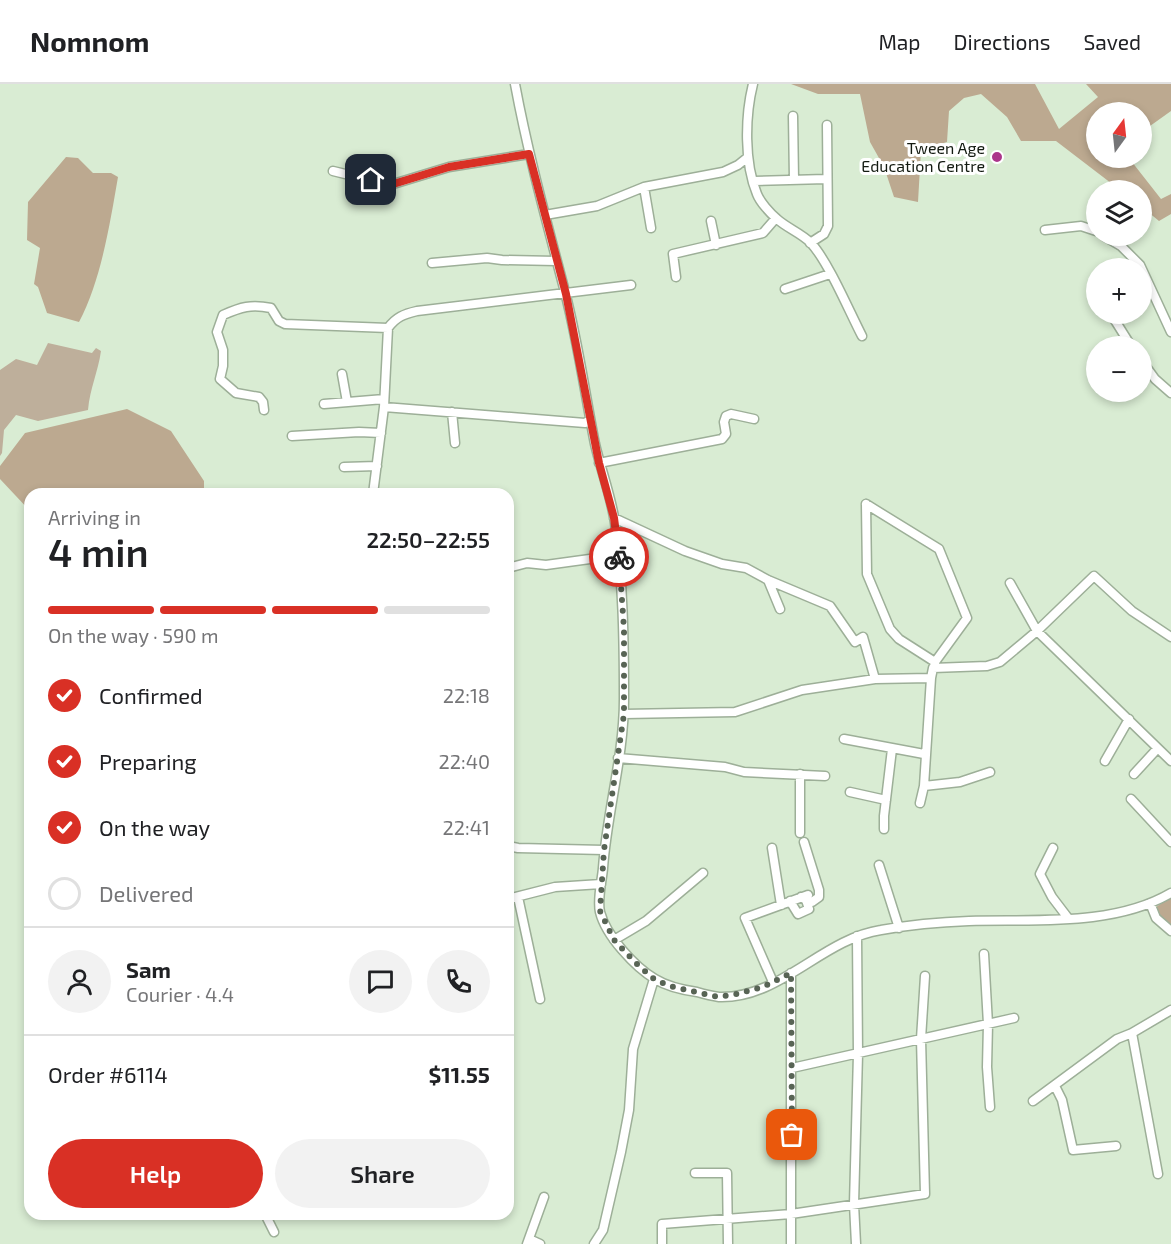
<!DOCTYPE html>
<html lang="en">
<head>
<meta charset="utf-8">
<style>
	body { margin:0; font-family:"Exo 2",sans-serif; background:#f2f2f2; color:#202124; height:100vh; display:flex; flex-direction:column; font-size:22px; white-space:nowrap }
	* { box-sizing:border-box; margin:0 }
	p { font-size:20px; color:#757577 }
	.icon { flex:none; width:33px; height:33px; fill:none; stroke:currentColor; stroke-width:2; stroke-linecap:round; stroke-linejoin:round }
	.map { position:relative; flex:1; overflow:hidden }
	.sheet { position:absolute; left:24px; top:404px; width:490px; height:732px; display:flex; flex-direction:column; background:#fff; border-radius:18px; box-shadow:0 3px 9px #0003 }
	.sheet>* { flex:none }
	.needle { width:39px; rotate:15deg }
	.controls { position:absolute; left:1086px; top:18px; display:grid; gap:12px }
	.controls a { display:grid; place-items:center; width:66px; height:66px; border-radius:50%; background:#fff; box-shadow:0 3px 9px #0003; font-size:30px }
	.pin { position:absolute; display:grid; place-items:center; width:51px; height:51px; color:#fff; margin:-26px; border-radius:12px; box-shadow:0 3px 9px #0006 }
	.courier { position:absolute; display:grid; place-items:center; width:60px; height:60px; margin:-30px; border:4px solid #d93025; border-radius:50%; background:#fff; color:#222; box-shadow:0 2px 8px #0007 }
	.head em { font-style:normal; font-weight:600 }
	.head div { display:flex; flex-direction:column-reverse }
	.head { display:flex; align-items:center; justify-content:space-between; height:102px; padding:0 24px }
	h1 { font-size:39px; font-weight:600; line-height:45px }
	.bar { display:grid; grid-template-columns:repeat(4,1fr); gap:9px 6px; align-content:center; height:72px; padding:0 24px }
	.bar i { height:8px; border-radius:4px; background:#e0e0e0 }
	.bar .on { background:#d93025 }
	.bar p { grid-column:span 4 }
	.line { display:flex; align-items:center; gap:15px; padding:0 24px; border-top:2px solid #e0e0e0 }
	.line div { flex:1 }
	.round { display:grid; place-items:center; flex:none; width:63px; height:63px; border-radius:32px; background:#f2f2f2 }
	ol { padding:0 24px; list-style:none }
	li { display:flex; align-items:center; gap:18px; height:66px }
	li p { margin-inline-start:auto }
	li .icon { padding:6px; border-radius:50%; background:#d93025; color:#fff; stroke-width:4 }
	li:last-child { color:#757577 }
	li i { width:33px; height:33px; border:3px solid #e0e0e0; border-radius:50% }
	.button { display:flex; gap:12px; margin-top:auto; padding:12px 24px }
	.button a { flex:1; height:69px; border-radius:36px; background:#d93025; color:#fff; font-size:24px; font-weight:600; line-height:69px; text-align:center }
	.button a+a { background:#f2f2f2; color:#202124 }
	header { display:flex; align-items:center; gap:36px; box-sizing:border-box; height:84px; padding:0 30px; background:#fff; border-bottom:2px solid #e0e0e0 }
	header strong { font-size:28px }
	nav { display:flex; gap:33px; margin-inline-start:auto; font-size:21px }
	.map>svg:first-child { display:block }
	.green { fill:#beaf9b }
	.forest { fill:#bca990 }
	.lines { fill:none; stroke-linecap:round; stroke-linejoin:round }
	.minor-casing { stroke:#9daf98; stroke-width:11 }
	.minor { stroke:#fff; stroke-width:8 }
	.done { stroke:#586455; stroke-width:6; stroke-dasharray:0 10.8 }
	.route { stroke:#d93025; stroke-width:8 }
	.poi-dot { fill:#ac358b; stroke:#fff; stroke-width:2 }
	.labels { text-anchor:middle; stroke-width:6; stroke-linejoin:round; paint-order:stroke }
	.poi-label { font-size:16px; fill:#131a11; stroke:#fff; text-anchor:end }
</style>
</head>
<body>
<header>
<strong>Nomnom</strong>
<nav><a>Map</a><a>Directions</a><a>Saved</a></nav>
</header>
<div class="map">
<svg width="1171" height="1160" viewBox="0 0 1171 1160">
	<rect width="100%" height="100%" fill="#d9ecd3"/>
	<!-- green -->
	<path class="green" d="M48 259 92 269 96 264 101 267C98 288 90 304 88 326L38 337 16 331 4 346 2 369 0 372V286L16 275 37 281Z"/>
	<!-- forest -->
	<path class="forest" d="M791 0H1035L1059 45 1098 13 1086 0H1171V27L1150 42 1142 58V28H1096V74H1134L1132 78 1161 115 1171 110V130L1159 137 1142 123V106H1120L1056 57H1021L1007 33 981 10 964 14 949 27 947 58 921 66 918 118 894 113 884 83 870 58 860 10H818Z
		M66 73 78 74 93 89H111L118 93C110 139 101 197 79 238L47 229 38 203 34 200 40 164 27 156 28 118Z
		M127 325 171 347 204 397V409L30 410V427L0 395V382L25 349Z
		M1171 813V843L1159 833 1156 823Z"/>
	<g class="lines">
		<!-- minor casing -->
		<g class="minor-casing">
			<path id="minor" d="M515 0C528 70 547 139 565 208 578 258 585 310 595 360 601 386 611 412 615 439 623 497 624 556 624 615 624 672 607 728 603 784 602 797 597 815 600 828 606 852 635 883 655 895 668 903 683 906 697 908 704 910 712 912 719 913 780 915 822 855 881 846 909 841 940 838 969 837 1033 835 1113 843 1171 809
				M753 0C745 32 744 79 757 110 760 118 770 129 777 135 787 144 801 149 811 159 829 179 849 227 862 252
				M793 32 794 96
				M333 87 390 101 449 83 529 70
				M754 97 826 95
				M644 103 651 144
				M545 131 597 122 644 103 723 88 738 81 748 73
				M711 137 716 161
				M1045 146 1081 142 1096 147
				M1104 152 1121 162 1140 181 1171 248
				M810 159 824 150 828 142 827 41
				M432 179 487 174 502 176 556 177
				M676 193 673 170 763 149 776 134
				M785 205 830 190
				M1111 230 1131 262
				M1142 277 1155 295 1171 309
				M342 290 347 318
				M324 320 384 315
				M384 323 585 339 590 336
				M264 326 263 318 259 313 236 309 220 295 223 282V266L217 248 223 231C241 223 251 220 271 224L279 237 285 240 388 244
				M452 328 455 359
				M292 352 359 348 381 349
				M599 379 722 355 726 350 724 338 726 332 731 330 754 335
				M344 383 377 382
				M373 410 384 323 388 244C396 233 404 230 417 227L631 201
				M866 420 939 465 967 534 935 578
				M866 420 867 490 890 545 899 555 935 578 934 583
				M614 434 685 467 722 480 746 484 768 496 830 522 855 558 863 553 875 595
				M508 484 527 479 546 481 619 471
				M768 496 780 525
				M1010 499 1037 547 1171 677
				M624 630 735 628 802 606 875 595 931 594
				M844 655 924 670
				M618 674 725 683 744 688 825 692
				M1105 677 1129 635
				M1134 690 1157 665
				M924 702 960 698 990 688
				M850 708 886 716
				M1131 715 1171 758
				M920 719 924 702 931 594 933 584 987 582 1000 578 1037 547 1094 492 1132 527 1171 553
				M884 745V732L892 665
				M800 749V690
				M508 762 518 764 604 766
				M772 764 781 821
				M1053 764 1040 790 1052 813 1068 834
				M879 781 899 844
				M518 813 540 915
				M508 815 555 803 601 800
				M790 817 798 830 809 825 806 816 801 813 812 818 819 813V806L804 758
				M1150 819 1156 834 1171 847
				M614 856 646 837 703 789
				M984 870 988 940 987 983 990 1023
				M773 898 745 834 808 811
				M1132 949 1158 1090
				M792 984 1014 934
				M1055 1002 1062 1016 1073 1066 1116 1062
				M1033 1017 1117 955 1132 949 1171 926
				M695 1089H727L728 1160
				M265 1130 274 1148
				M529 1155 540 1160
				M527 1160 544 1113
				M594 1160 603 1146 621 1068 629 1026 633 965 654 895
				M662 1160V1140L791 1130 925 1110 921 955 925 892
				M791 1160V889
				M856 1160 854 1120 858 970 857 852"/>
		</g>
		<!-- minor -->
		<use href="#minor" class="minor"/>
	</g>
	<g class="lines">
		<!-- done -->
		<path class="done" d="M619 473 624 545V630L604 766 600 827 614 856 638 881 654 895 669 902 718 913 737 910 763 903 791 889 792 1051"/>
		<!-- route -->
		<path class="route" d="M371 96 390 101 449 83 529 70 566 210 599 379 614 434 619 473"/>
	</g>
	<!-- markers -->
	<circle class="poi-dot" cx="997" cy="73" r="6"/>
	<g class="labels">
		<!-- poi labels -->
		<g class="poi-label">
			<text x="985" y="70">Tween Age<tspan x="985" dy="18">Education Centre</tspan></text>
		</g>
	</g>
</svg>
<div class="controls">
<a><svg class="needle" viewBox="-14 -14 28 28"><path d="M0-13l5 13h-10z" fill="#e53935"/><path d="M0 13l5-13h-10z" fill="#757577"/></svg></a>
<a><svg class="icon" aria-label="layers" viewBox="0 0 24 24"><path d="M12 4l9 5-9 5-9-5zM3 14l9 5 9-5"/></svg></a>
<a>+</a>
<a>−</a>
</div>
<div class="pin" style="left:792px;top:1051px;background:#ea580c"><svg class="icon" aria-label="bag" viewBox="0 0 24 24"><path d="M5 8h14l-1 12H6zM9 8a3 3 0 0 1 6 0"/></svg></div>
<div class="pin" style="left:371px;top:96px;background:#1f2937"><svg class="icon" aria-label="home" viewBox="0 0 24 24"><path d="M3 11l9-7 9 7M6 9v11h12V9"/></svg></div>
<div class="courier" style="left:619px;top:473px"><svg class="icon" aria-label="bike" viewBox="0 0 24 24"><circle cx="6" cy="16" r="4"/><circle cx="18" cy="16" r="4"/><path d="M6 16l4-8h5l3 8M10 8l3 8H6M13 5h3"/></svg></div>
<section class="sheet">
<div class="head"><div><h1>4 min</h1><p>Arriving in</p></div><em>22:50–22:55</em></div>
<div class="bar"><i class="on"></i><i class="on"></i><i class="on"></i><i></i><p>On the way · 590 m</p></div>
<ol>
<li><svg class="icon" aria-label="check" viewBox="0 0 24 24"><path d="M5 12l5 5 9-10"/></svg>Confirmed<p>22:18</p></li>
<li><svg class="icon" aria-label="check" viewBox="0 0 24 24"><path d="M5 12l5 5 9-10"/></svg>Preparing<p>22:40</p></li>
<li><svg class="icon" aria-label="check" viewBox="0 0 24 24"><path d="M5 12l5 5 9-10"/></svg>On the way<p>22:41</p></li>
<li><i></i>Delivered</li>
</ol>
<div class="line" style="height:108px"><a class="round"><svg class="icon" aria-label="person" viewBox="0 0 24 24"><circle cx="12" cy="8" r="4"/><path d="M4 21q1-7 8-7t8 7"/></svg></a><div><b>Sam</b><p>Courier · 4.4</p></div><a class="round"><svg class="icon" aria-label="chat" viewBox="0 0 24 24"><path d="M4 5h16v11H9l-5 4z"/></svg></a><a class="round"><svg class="icon" aria-label="phone" viewBox="0 0 24 24"><path d="M5 4h4l2 5-3 2q2 4 5 5l2-3 5 2v4C11 20 4 13 5 4z"/></svg></a></div>
<div class="line" style="height:78px"><div>Order #6114</div><b>$11.55</b></div>
<div class="button"><a>Help</a><a>Share</a></div>
</section>
</div>
</body>
</html>
